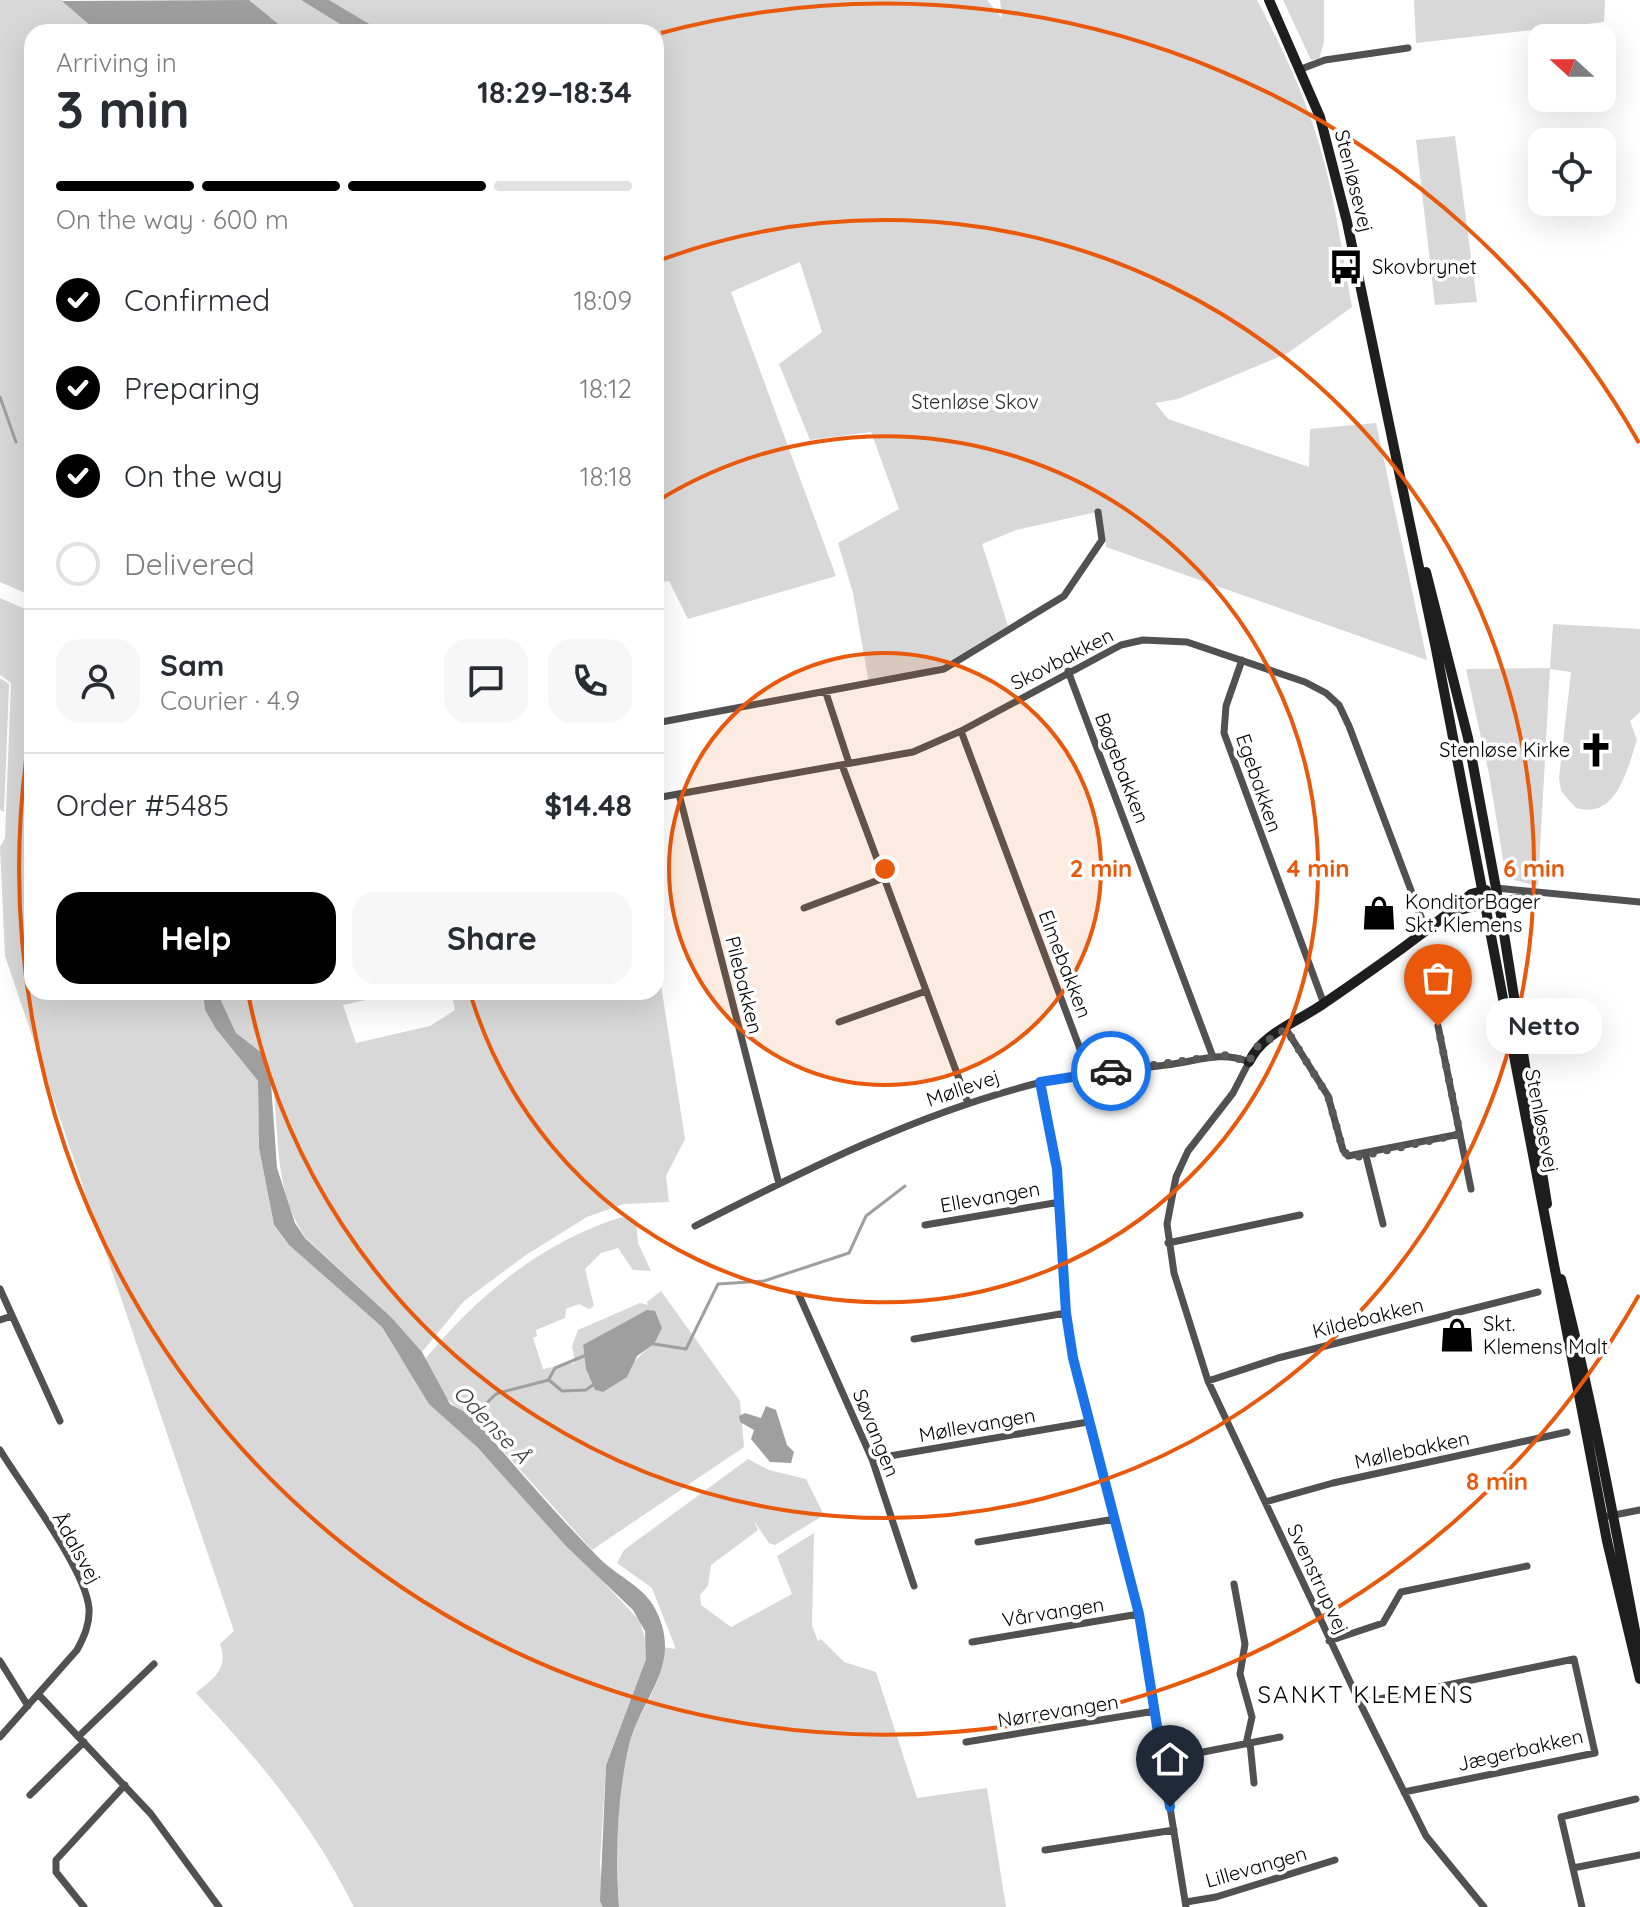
<!DOCTYPE html>
<html lang="en">
<head>
<meta charset="utf-8">
<style>
	body { margin:0; font-family:Quicksand,sans-serif; background:#f7f7f7; color:#2b2b33; height:100vh; display:flex; flex-direction:column; font-size:30px; white-space:nowrap }
	* { box-sizing:border-box; margin:0 }
	p { font-size:26px; color:#7c7c81 }
	.icon { flex:none; width:44px; height:44px; fill:none; stroke:currentColor; stroke-width:2; stroke-linecap:round; stroke-linejoin:round }
	.map { position:relative; flex:1; overflow:hidden }
	.sheet { position:absolute; left:24px; top:24px; width:640px; height:976px; display:flex; flex-direction:column; background:#fff; border-radius:24px; box-shadow:0 8px 32px #0002 }
	.sheet>* { flex:none }
	.needle { width:52px; rotate:291deg }
	.fabs { position:absolute; left:1528px; top:24px; display:grid; gap:16px }
	.fabs a { display:grid; place-items:center; width:88px; height:88px; border-radius:16px; background:#fff; box-shadow:0 8px 32px #0002; font-size:40px }
	.pin { position:absolute; display:grid; place-items:center; width:68px; height:68px; color:#fff; margin:-82px -34px; border-radius:50% 50% 50% 0; rotate:-45deg; box-shadow:0 0 8px #0007 }
	.pin .icon { rotate:45deg }
	.courier { position:absolute; display:grid; place-items:center; width:80px; height:80px; margin:-40px; border:6px solid #1a73e8; border-radius:50%; background:#fff; color:#222; box-shadow:0 2px 10px #0007 }
	.bubble { position:absolute; height:56px; border-radius:24px; background:#fff; box-shadow:0 8px 32px #0002; font-size:26px; font-weight:800; line-height:56px; text-align:center }
	.overview em { font-style:normal; font-weight:800 }
	.overview div { display:flex; flex-direction:column-reverse }
	.overview { display:flex; align-items:center; justify-content:space-between; height:136px; padding:0 32px }
	h1 { font-size:52px; font-weight:800; line-height:60px }
	.bar { display:grid; grid-template-columns:repeat(4,1fr); gap:12px 8px; align-content:center; height:96px; padding:0 32px }
	.bar i { height:10px; border-radius:6px; background:#e1e1e2 }
	.bar .active { background:#000 }
	.bar p { grid-column:span 4 }
	.line { display:flex; align-items:center; gap:20px; padding:0 32px; border-top:2px solid #e1e1e2 }
	.line div { flex:1 }
	.round { display:grid; place-items:center; flex:none; width:84px; height:84px; border-radius:24px; background:#f7f7f7 }
	ol { padding:0 32px; list-style:none }
	li { display:flex; align-items:center; gap:24px; height:88px }
	li p { margin-inline-start:auto }
	li .icon { padding:8px; border-radius:50%; background:#000; color:#fff; stroke-width:4 }
	li:last-child { color:#7c7c81 }
	li i { width:44px; height:44px; border:4px solid #e1e1e2; border-radius:50% }
	.button { display:flex; gap:16px; margin-top:auto; padding:16px 32px }
	.button a { flex:1; height:92px; border-radius:24px; background:#000; color:#fff; font-size:32px; font-weight:800; line-height:92px; text-align:center }
	.button a+a { background:#f7f7f7; color:#2b2b33 }
	.map>svg:first-child { display:block }
	.green { fill:#d8d8d8; fill-rule:evenodd }
	.water { fill:#9f9f9f }
	.lines { fill:none; stroke-linecap:round; stroke-linejoin:round }
	.stream { stroke:#9f9f9f; stroke-width:3 }
	.street { stroke:#515151; stroke-width:7 }
	.secondary { stroke:#1e1e1e; stroke-width:10 }
	.done { stroke:#595959; stroke-width:8; stroke-dasharray:0 14.4 }
	.route { stroke:#1a73e8; stroke-width:10 }
	.ring { fill:none; stroke:#e8590c; stroke-width:4 }
	.labels { text-anchor:middle; stroke-width:7; stroke-linejoin:round; paint-order:stroke }
	.street-label { font-size:20px; fill:#000; stroke:#fff }
	.poi-label { font-size:20px; fill:#000; stroke:#fff; text-anchor:start }
	.park-label { font-size:20px; fill:#2f2f2f; stroke:#fff }
	.water-label { font-size:22px; font-style:italic; fill:#404040; stroke:#fff }
	.quarter-label { font-size:24px; letter-spacing:2px; fill:#000; stroke:#fff }
	.centre { fill:#e8590c; stroke:#fff; stroke-width:4 }
	.ring-label { font-size:24px; text-anchor:middle; font-weight:bold; fill:#e8590c; stroke:#fff; stroke-width:7; stroke-linejoin:round; paint-order:stroke }
</style>
</head>
<body>
<div class="map">
<svg width="1640" height="1907" viewBox="0 0 1640 1907">
	<rect width="100%" height="100%" fill="#fff"/>
	<!-- green -->
	<path class="green" d="M0 0H62L98 32H32V596L0 582Z
		M249 0H301L353 32H288Z
		M329 0H987L1002 18 1000 0H1257C1276 36 1294 72 1308 111 1332 173 1340 242 1352 307L1288 353 1178 399 1155 403 1168 419 1309 467 1310 429 1376 423 1427 660 1106 547 1101 511 1016 530 982 544 1008 626 943 665 869 683 853 593 838 543 899 509 871 432 810 440 779 364 822 332 800 262 731 292 836 576 688 619 669 581 656 583V32H383Z
		M1283 0H1324V42L1319 59 1311 60Z
		M1414 0H1605L1604 22 1416 43Z
		M1455 136 1477 302 1435 305 1416 140Z
		M0 598 32 612V992H203L205 1010 216 1029 258 1081 259 1148 274 1226 289 1245 382 1327 400 1357 467 1437 640 1621 647 1646 646 1659 606 1764 600 1864 603 1907H354C311 1822 261 1762 196 1693 214 1678 229 1669 220 1644L234 1631 5 956 0 847 5 838 11 683 0 675Z
		M1553 624 1640 629V712L1630 721 1637 740C1627 769 1617 820 1576 808L1561 791 1559 778 1571 672 1550 669 1538 886 1506 878 1489 774 1466 669 1550 668Z
		M0 678 9 684 4 812 0 810Z
		M656 953 685 1139 666 1176 669 1202 624 1204 587 1217 526 1255 464 1301 422 1352 392 1318 305 1237C270 1184 282 1128 270 1069L267 1061 236 1033 217 992H403L343 1005 356 1043 430 1026 455 1010 451 992H656Z
		M622 1217 636 1221 638 1243 651 1271 633 1270 618 1248 601 1253 585 1269 594 1306 589 1309 579 1304 566 1309 565 1318 536 1330 537 1336 533 1338 543 1369 575 1363 572 1346 578 1330 640 1303 648 1305 647 1302 661 1291 740 1401 744 1447 592 1550 472 1416C448 1405 430 1384 426 1358 477 1296 543 1241 622 1217ZM654 1344C634 1358 622 1378 603 1392L595 1390 586 1369 583 1345Z
		M748 1459 769 1470 806 1479 824 1515 775 1545 769 1543 754 1521 758 1530 711 1565 708 1586 700 1595 701 1605 731 1627 792 1594 777 1556 814 1533 812 1626 818 1641 821 1639 844 1662 876 1672 917 1798 987 1788 1006 1907H619C616 1855 615 1797 628 1745 638 1711 665 1685 663 1647L676 1649 652 1588 617 1563 624 1550Z"/>
	<!-- water -->
	<path class="water" d="M249 0 288 32H98L62 1Z
		M301 0H329L383 32H353Z
		M203 992H217L236 1033 263 1054 270 1069 277 1168 295 1223 305 1238 392 1318 422 1352 450 1404 472 1416C513 1464 554 1512 598 1557 614 1574 641 1585 653 1605 687 1664 639 1698 628 1749 617 1800 615 1855 619 1907H603L600 1901 606 1765 646 1659 645 1631 633 1610 566 1546 477 1447 429 1404 382 1327 289 1245 274 1225 259 1148 258 1081 216 1029 205 1010Z
		M647 1310 655 1311 662 1328 654 1344 637 1356 627 1377 603 1392 595 1390 586 1369 583 1345Z
		M766 1406 776 1410 787 1445 794 1452 791 1463 770 1462 751 1439 754 1430 740 1422 739 1416 745 1413 761 1418Z"/>
	<g class="lines">
		<!-- stream -->
		<path class="stream" d="M0 397 16 442
			M654 1344 686 1349 718 1284 764 1281 849 1253 866 1216 905 1186
			M549 1379 555 1368 584 1356
			M470 1419 496 1394 502 1392 549 1380 562 1391 586 1390 593 1385"/>
		<!-- street -->
		<path class="street" d="M1301 69 1325 60 1408 48
			M1242 660 1226 706 1224 733 1324 1004
			M1068 671 1213 1057
			M826 693 849 763
			M656 723 944 669 1064 596 1102 540 1098 512
			M961 731 1089 1073
			M842 765 968 1103
			M679 794 779 1184
			M656 798 913 752 961 731 1121 645 1143 640 1187 642 1305 682 1326 693 1339 705 1349 726 1426 930
			M1496 888 1640 902
			M1498 902 1531 894
			M804 908 884 878
			M839 1022 926 991
			M1438 1026 1471 1189
			M1286 1029 1328 1096 1343 1150 1348 1156 1460 1134
			M1040 1082 1057 1169 1066 1313 1073 1358 1139 1614 1186 1907
			M1366 1156 1383 1224
			M925 1225 1060 1202
			M695 1226C805 1170 918 1113 1038 1083 1080 1073 1123 1071 1166 1065 1195 1062 1220 1050 1249 1062L1233 1093 1188 1151 1176 1177 1167 1224 1174 1273 1208 1381 1360 1703 1426 1836 1484 1907
			M1168 1243 1300 1215
			M0 1289 60 1421
			M799 1295 872 1459 914 1586
			M0 1320 12 1316
			M914 1339 1066 1313
			M1208 1381 1278 1358 1538 1292
			M0 1450C23 1488 85 1568 89 1608 90 1624 84 1637 77 1650L0 1737
			M872 1459 1088 1422
			M1265 1502 1333 1483 1567 1432
			M1609 1516 1640 1510
			M978 1542 1115 1519
			M1234 1584 1245 1644 1240 1674 1252 1717 1246 1744
			M1329 1641 1383 1623 1401 1592 1527 1566
			M972 1642 1139 1614
			M0 1661 28 1706
			M38 1694 151 1814 219 1907
			M1360 1703 1574 1659 1595 1753 1404 1792
			M79 1736 154 1664
			M966 1742 1155 1711
			M1250 1743 1254 1783
			M1162 1760 1280 1737
			M30 1795 84 1742
			M1045 1850 1174 1830
			M1573 1868 1640 1855
			M1186 1902 1216 1897 1335 1860
			M84 1907 56 1872V1860L125 1785
			M1582 1907 1561 1817 1636 1799"/>
		<!-- secondary -->
		<path class="secondary" d="M1269 0 1320 117 1347 222 1436 649 1607 1541 1640 1679
			M1426 572 1468 738 1501 915 1547 1204
			M1455 911 1490 903
			M1249 1062C1263 1032 1300 1021 1326 1002 1375 968 1426 933 1471 894L1486 890
			M1561 1279C1593 1404 1616 1530 1640 1657"/>
	</g>
	<g class="lines">
		<!-- done -->
		<path class="done" d="M1111 1071 1226 1055 1249 1062 1255 1048 1286 1029 1328 1096 1343 1150 1348 1156 1357 1157 1460 1134 1438 1026"/>
		<!-- route -->
		<path class="route" d="M1111 1071 1040 1082 1057 1169 1066 1313 1073 1358 1139 1614 1170 1807"/>
	</g>
	<!-- distance rings -->
	<circle cx="885" cy="869" r="216" fill="#e8590c" fill-opacity=".12"/>
	<g class="ring">
		<circle cx="885" cy="869" r="216"/>
		<path d="M659 500A433 433 0 1 1 471 996"/>
		<path d="M658 261A649 649 0 1 1 248 993"/>
		<path d="M1639 1295A866 866 0 0 1 31 726M661 33A866 866 0 0 1 1639 443"/>
	</g>
	<!-- icons -->
	<defs>
		<g id="bus-bare" transform="scale(2.76)"><path d="M-5-6H5V4H4V6H2V4H-2V6H-4V4H-5ZM-3.5-4V0h7V-4ZM-3.5 1.2v1.5H-2V1.2ZM2 1.2v1.5H3.5V1.2Z" fill="#000" stroke="#fff" stroke-width="2.5" paint-order="stroke"/></g>
		<g id="church-bare" transform="scale(2.76)"><path d="M-1.2-6h2.4v3.5h3.3v2.4h-3.3V6h-2.4V-.1h-3.3v-2.4h3.3Z" fill="#000" stroke="#fff" stroke-width="2.5" paint-order="stroke"/></g>
		<g id="shop-bare" transform="scale(2.76)"><path d="M-5-2.5h2.3a2.7 3.5 0 0 1 5.4 0H5L5.5 6h-11ZM-1.5-2.5h3a1.5 2.3 0 0 0-3 0Z" fill="#000" stroke="#fff" stroke-width="2.5" paint-order="stroke"/></g>
	</defs>
	<g fill-rule="evenodd">
		<use href="#bus-bare" x="1346" y="267"/>
		<use href="#church-bare" x="1596" y="750"/>
		<use href="#shop-bare" x="1379" y="913"/>
		<use href="#shop-bare" x="1457" y="1335"/>
	</g>
	<g class="labels">
		<!-- street labels -->
		<g class="street-label">
			<text transform="translate(1354 181) rotate(76)" y="7">Stenløsevej</text>
			<text transform="translate(1062 659) rotate(-27)" y="7">Skovbakken</text>
			<text transform="translate(1122 768) rotate(69)" y="7">Bøgebakken</text>
			<text transform="translate(1259 783) rotate(71)" y="7">Egebakken</text>
			<text transform="translate(1065 964) rotate(69)" y="7">Elmebakken</text>
			<text transform="translate(744 985) rotate(76)" y="7">Pilebakken</text>
			<text transform="translate(963 1088) rotate(-19)" y="7">Møllevej</text>
			<text transform="translate(1542 1121) rotate(79)" y="7">Stenløsevej</text>
			<text transform="translate(990 1197) rotate(-10)" y="7">Ellevangen</text>
			<text transform="translate(1368 1318) rotate(-14)" y="7">Kildebakken</text>
			<text transform="translate(977 1425) rotate(-10)" y="7">Møllevangen</text>
			<text transform="translate(876 1433) rotate(68)" y="7">Søvangen</text>
			<text transform="translate(1412 1450) rotate(-12)" y="7">Møllebakken</text>
			<text transform="translate(77 1548) rotate(61)" y="7">Ådalsvej</text>
			<text transform="translate(1318 1579) rotate(65)" y="7">Svenstrupvej</text>
			<text transform="translate(1053 1612) rotate(-9)" y="7">Vårvangen</text>
			<text transform="translate(1058 1711) rotate(-9)" y="7">Nørrevangen</text>
			<text transform="translate(1520 1750) rotate(-13)" y="7">Jægerbakken</text>
			<text transform="translate(1256 1867) rotate(-16)" y="7">Lillevangen</text>
		</g>
		<!-- poi labels -->
		<g class="poi-label">
			<text x="1372" y="274">Skovbrynet</text>
			<text x="1570" y="757" text-anchor="end">Stenløse Kirke</text>
			<text x="1405" y="909">KonditorBager<tspan x="1405" dy="23">Skt. Klemens</tspan></text>
			<text x="1483" y="1331">Skt.<tspan x="1483" dy="23">Klemens Malt</tspan></text>
		</g>
		<!-- park labels -->
		<g class="park-label">
			<text x="975" y="409">Stenløse Skov</text>
		</g>
		<!-- water labels -->
		<g class="water-label">
			<text transform="translate(492 1424) rotate(46)" y="8">Odense Å</text>
		</g>
		<!-- quarter labels -->
		<g class="quarter-label">
			<text x="1366" y="1703">SANKT KLEMENS</text>
		</g>
	</g>
	<circle cx="885" cy="869" r="12" class="centre"/>
	<g class="ring-label">
		<text x="1101" y="877">2 min</text>
		<text x="1318" y="877">4 min</text>
		<text x="1534" y="877">6 min</text>
		<text x="1497" y="1490">8 min</text>
	</g>
</svg>
<div class="fabs">
<a><svg class="needle" viewBox="-14 -14 28 28"><path d="M0-13l5 13h-10z" fill="#e53935"/><path d="M0 13l5-13h-10z" fill="#7c7c81"/></svg></a>
<a><svg class="icon" aria-label="locate" viewBox="0 0 24 24"><circle cx="12" cy="12" r="6"/><path d="M12 2v4M12 18v4M2 12h4M18 12h4"/></svg></a>
</div>
<div class="pin" style="left:1438px;top:1026px;background:#ea580c"><svg class="icon" aria-label="bag" viewBox="0 0 24 24"><path d="M5 8h14l-1 12H6zM9 8a3 3 0 0 1 6 0"/></svg></div>
<div class="pin" style="left:1170px;top:1807px;background:#1f2937"><svg class="icon" aria-label="home" viewBox="0 0 24 24"><path d="M3 11l9-7 9 7M6 9v11h12V9"/></svg></div>
<div class="courier" style="left:1111px;top:1071px"><svg class="icon" aria-label="car" viewBox="0 0 24 24"><path d="M5 17H2v-5l4-1 3-4h7l3 4 3 1v5h-3M9 17h6M6 11h13"/><circle cx="7" cy="17" r="2"/><circle cx="17" cy="17" r="2"/></svg></div>
<div class="bubble" style="left:1486px;top:998px;width:116px">Netto</div>
<section class="sheet">
<div class="overview"><div><h1>3 min</h1><p>Arriving in</p></div><em>18:29–18:34</em></div>
<div class="bar"><i class="active"></i><i class="active"></i><i class="active"></i><i></i><p>On the way · 600 m</p></div>
<ol>
<li><svg class="icon" aria-label="check" viewBox="0 0 24 24"><path d="M5 12l5 5 9-10"/></svg>Confirmed<p>18:09</p></li>
<li><svg class="icon" aria-label="check" viewBox="0 0 24 24"><path d="M5 12l5 5 9-10"/></svg>Preparing<p>18:12</p></li>
<li><svg class="icon" aria-label="check" viewBox="0 0 24 24"><path d="M5 12l5 5 9-10"/></svg>On the way<p>18:18</p></li>
<li><i></i>Delivered</li>
</ol>
<div class="line" style="height:144px"><a class="round"><svg class="icon" aria-label="person" viewBox="0 0 24 24"><circle cx="12" cy="8" r="4"/><path d="M4 21q1-7 8-7t8 7"/></svg></a><div><b>Sam</b><p>Courier · 4.9</p></div><a class="round"><svg class="icon" aria-label="chat" viewBox="0 0 24 24"><path d="M4 5h16v11H9l-5 4z"/></svg></a><a class="round"><svg class="icon" aria-label="phone" viewBox="0 0 24 24"><path d="M5 4h4l2 5-3 2q2 4 5 5l2-3 5 2v4C11 20 4 13 5 4z"/></svg></a></div>
<div class="line" style="height:104px"><div>Order #5485</div><b>$14.48</b></div>
<div class="button"><a>Help</a><a>Share</a></div>
</section>
</div>
</body>
</html>
